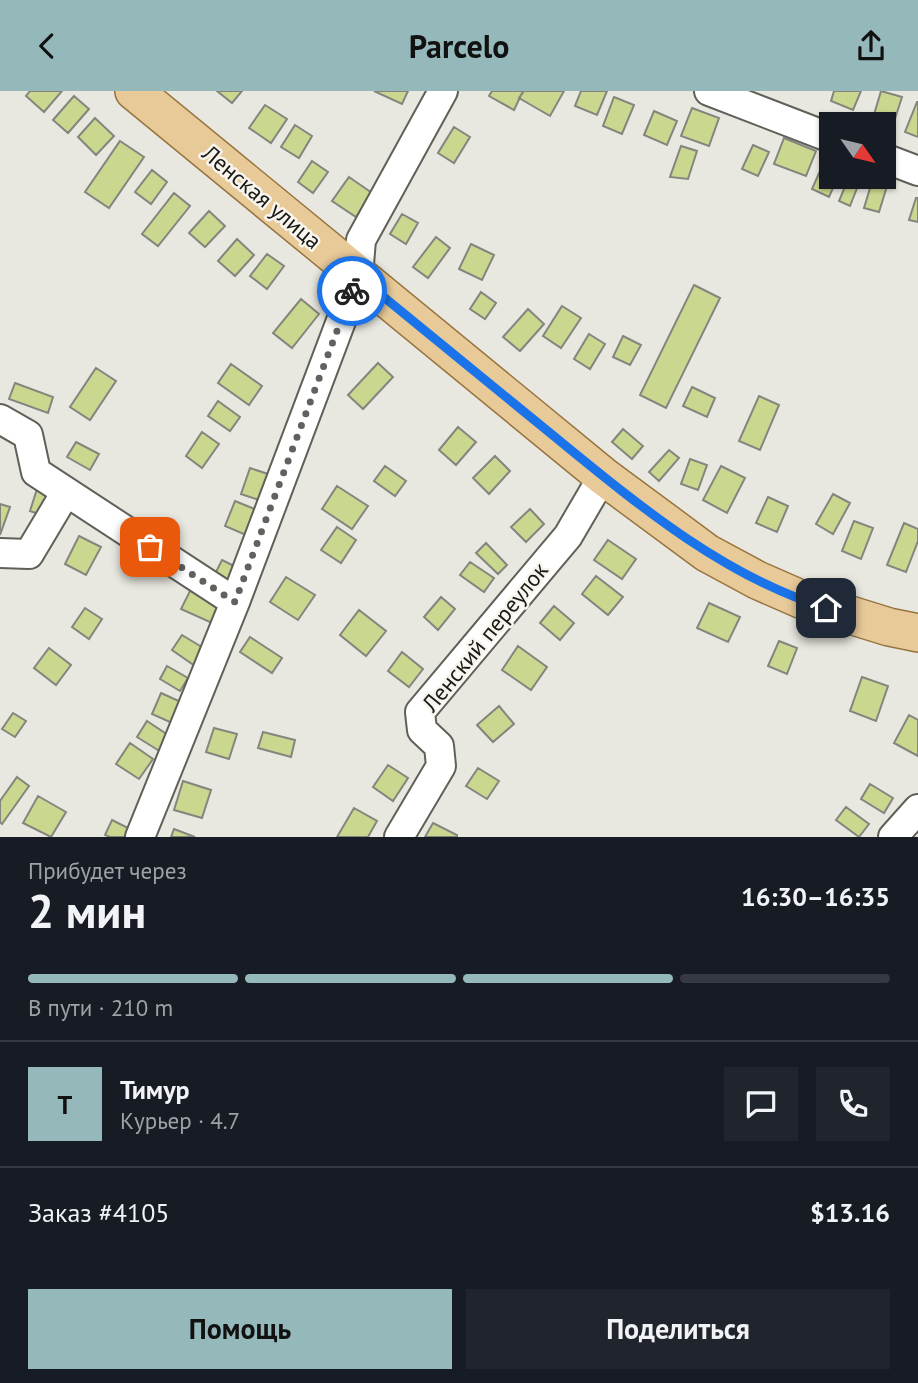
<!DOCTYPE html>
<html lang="ru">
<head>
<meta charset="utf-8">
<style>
	body { margin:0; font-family:"PT Sans",sans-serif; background:#20242c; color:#f1f3f6; height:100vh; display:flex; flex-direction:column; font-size:26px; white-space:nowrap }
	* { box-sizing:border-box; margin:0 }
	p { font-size:23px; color:#9ea1a6 }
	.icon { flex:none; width:38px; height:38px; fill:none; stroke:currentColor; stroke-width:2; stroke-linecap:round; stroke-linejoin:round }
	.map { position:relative; height:746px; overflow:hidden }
	.drawer { display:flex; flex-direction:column; background:#171b24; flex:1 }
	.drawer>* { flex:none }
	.needle { width:46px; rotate:124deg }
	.tools { position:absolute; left:819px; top:21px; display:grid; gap:14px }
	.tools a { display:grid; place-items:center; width:77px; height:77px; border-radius:0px; background:#171b24; box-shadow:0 2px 5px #0004; font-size:35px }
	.pin { position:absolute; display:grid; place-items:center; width:60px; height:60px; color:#fff; margin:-30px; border-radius:14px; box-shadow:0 4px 10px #0006 }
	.courier { position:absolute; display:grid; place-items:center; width:70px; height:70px; margin:-35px; border:5px solid #1a73e8; border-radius:50%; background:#fff; color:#222; box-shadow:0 2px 9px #0007 }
	.summary em { font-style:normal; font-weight:600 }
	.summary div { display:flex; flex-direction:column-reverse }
	.summary { display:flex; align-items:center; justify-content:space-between; height:119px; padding:0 28px }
	h1 { font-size:46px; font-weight:600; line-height:52px }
	.bar { display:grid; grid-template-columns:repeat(4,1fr); gap:10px 7px; align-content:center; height:84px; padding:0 28px }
	.bar i { height:9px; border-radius:5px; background:#363941 }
	.bar .active { background:#95b8bb }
	.bar p { grid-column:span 4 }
	.line { display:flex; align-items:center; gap:18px; padding:0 28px; border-top:2px solid #363941 }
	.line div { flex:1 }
	.round { display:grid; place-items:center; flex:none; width:74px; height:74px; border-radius:0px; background:#20242c }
	.cta { display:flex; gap:14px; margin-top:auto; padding:14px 28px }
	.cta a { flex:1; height:80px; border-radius:0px; background:#95b8bb; color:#111; font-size:28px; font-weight:600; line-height:80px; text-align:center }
	.cta a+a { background:#20242c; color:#f1f3f6 }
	header { display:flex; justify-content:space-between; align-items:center; height:91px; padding:0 28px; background:#95b8bb; color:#111; font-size:32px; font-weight:600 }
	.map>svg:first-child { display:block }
	.building { fill:#cad88f; stroke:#84857e; stroke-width:2 }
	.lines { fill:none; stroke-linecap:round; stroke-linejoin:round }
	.minor-casing { stroke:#605f58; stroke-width:32 }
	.major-casing { stroke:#96743f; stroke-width:40 }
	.minor { stroke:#fff; stroke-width:28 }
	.major { stroke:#e8c998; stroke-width:37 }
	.done { stroke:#62615d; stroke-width:7; stroke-dasharray:0 12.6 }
	.route { stroke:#1a73e8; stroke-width:9 }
	.labels { text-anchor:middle; stroke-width:5; stroke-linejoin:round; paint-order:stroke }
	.street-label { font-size:23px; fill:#1a1917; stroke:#f7f5ed }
</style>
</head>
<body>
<header><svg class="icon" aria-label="back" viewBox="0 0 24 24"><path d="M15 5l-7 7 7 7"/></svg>Parcelo<svg class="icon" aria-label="share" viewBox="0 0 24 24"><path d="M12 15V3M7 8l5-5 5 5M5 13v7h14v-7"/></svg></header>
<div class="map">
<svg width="918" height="746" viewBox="0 0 918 746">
	<rect width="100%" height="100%" fill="#e9e8e0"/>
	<!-- building -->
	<path class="building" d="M30 0H62L44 21 26 5Z
		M217 0H242L232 12Z
		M374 0H408L402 13Z
		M492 0H523L514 19 489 5Z
		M524 0H564L550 25 519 7Z
		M581 0H607L597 24 575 15Z
		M834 0H861L853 19 831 10Z
		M881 0 902 6 893 34 873 27Z
		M74 5 89 18 68 42 53 29Z
		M614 6 634 14 622 43 603 35Z
		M917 11H918V46L905 41Z
		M265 14 287 28 271 52 249 37Z
		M692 17 719 27 709 55 681 45Z
		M654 20 677 30 667 54 644 44Z
		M95 27 114 45 96 64 78 46Z
		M295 34 312 45 299 67 281 56Z
		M454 36 470 46 454 72 438 62Z
		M784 47 816 60 806 85 774 73Z
		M120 50 144 66 109 117 85 101Z
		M753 54 769 61 758 85 742 78Z
		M681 55 697 60 688 88 670 86Z
		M312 70 328 81 313 102 298 91Z
		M824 71 831 75V86H838L829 106 812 98Z
		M152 79 167 91 151 113 135 101Z
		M349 86 372 102 356 126 332 110Z
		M849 86 861 87 850 115 839 110Z
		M873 87 888 92 879 121 864 117Z
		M174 102 190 115 158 155 142 143Z
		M916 107H918V131L909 129Z
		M209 120 225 135 205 156 189 142Z
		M402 123 418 132 406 153 390 143Z
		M436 146 450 157 428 187 413 176Z
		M237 148 254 164 235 185 218 170Z
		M471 153 494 164 482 189 459 178Z
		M267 163 284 175 267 198 250 185Z
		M694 194 720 207 666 317 640 304Z
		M481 201 496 212 485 228 470 218Z
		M301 208 319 223 292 257 273 242Z
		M562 215 581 227 561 257 543 245Z
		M528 218 544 233 520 260 503 246Z
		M589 243 605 253 590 278 574 268Z
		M623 245 641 254 630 274 613 266Z
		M378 272 393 286 363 318 348 304Z
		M231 273 262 295 249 314 218 292Z
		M96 277 116 290 90 329 70 316Z
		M15 292 53 306 48 322 9 308Z
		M692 296 715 307 707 326 683 315Z
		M759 305 779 314 760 359 739 350Z
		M218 310 240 326 230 340 208 325Z
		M458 336 476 351 456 374 439 359Z
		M623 338 643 355 632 368 612 351Z
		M202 341 219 353 202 377 186 365Z
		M76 351 99 363 90 379 67 366Z
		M669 359 679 367 659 390 649 381Z
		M495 365 510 380 489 403 473 387Z
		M690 368 707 374 698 399 681 393Z
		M385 375 406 390 395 405 374 390Z
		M721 375 745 387 727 422 703 409Z
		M250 377 271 384 262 410 241 403Z
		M337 395 368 415 352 438 322 418Z
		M37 398 52 403 45 425 30 420Z
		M833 403 850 412 833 443 816 433Z
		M768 406 788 415 777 441 756 432Z
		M235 410 257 419 246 444 225 435Z
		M0 413 10 416 0 444Z
		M530 418 544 433 526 451 511 436Z
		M854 430 873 437 861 468 842 460Z
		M904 432 918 438V450L906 481 887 474Z
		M337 436 356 449 341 472 321 459Z
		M79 445 101 456 86 484 65 473Z
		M608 449 636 468 622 488 594 469Z
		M486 452 507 474 498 483 476 462Z
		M222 469 240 478 231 498 212 489Z
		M470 471 494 487 484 501 460 484Z
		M596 485 623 506 608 524 582 503Z
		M286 486 315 504 298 529 270 511Z
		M192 496 222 511 212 532 181 518Z
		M441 506 455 518 438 539 424 526Z
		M709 512 740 526 728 551 697 537Z
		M554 515 574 532 560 549 540 532Z
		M85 517 102 528 89 548 72 536Z
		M359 519 386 540 366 565 340 544Z
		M182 544 205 558 195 575 172 559Z
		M250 546 282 567 272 582 240 561Z
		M779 550 797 557 787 583 768 575Z
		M518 555 547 576 531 599 502 579Z
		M49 557 71 574 56 594 34 577Z
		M402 561 423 578 409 596 388 580Z
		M167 575 188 587 180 600 160 588Z
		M862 586 888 595 876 630 850 620Z
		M161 602 181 611 172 632 152 623Z
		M499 615 514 633 493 651 477 634Z
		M13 622 26 630 15 646 2 638Z
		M909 624 918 629V665L894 652Z
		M147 630 171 646 161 661 137 646Z
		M214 637 237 643 229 668 206 661Z
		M263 641 295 649 291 666 258 657Z
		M130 652 153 668 139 688 116 673Z
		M388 674 408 687 393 710 373 696Z
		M478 677 499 690 487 708 466 695Z
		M17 686 29 695 2 733 0 731V710Z
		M183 690 211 699 202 727 174 719Z
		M870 693 893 707 884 722 861 708Z
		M38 705 66 721 51 746 23 732Z
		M846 716 869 733 859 746 836 729Z
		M354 717 377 730 368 746H337Z
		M112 729 136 741 134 746H110L105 744Z
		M433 732 457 744V746H425Z
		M174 738 195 746H171Z"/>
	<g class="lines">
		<!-- minor casing -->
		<g class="minor-casing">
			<path id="minor" d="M709 0 831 47
				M884 67 918 80
				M0 328 28 344 36 381 235 511
				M0 462 29 463 66 401
				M140 746 235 511 358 185 361 149 443 0
				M399 746 441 675 439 655 422 639 420 621 568 445 603 385
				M893 746 918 718"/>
		</g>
		<!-- major casing -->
		<g class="major-casing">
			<path id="major" d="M134 0 603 385 707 462 757 489 805 510 889 536 918 542"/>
		</g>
		<!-- minor -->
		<use href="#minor" class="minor"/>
		<!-- major -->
		<use href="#major" class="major"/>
	</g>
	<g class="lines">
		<!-- done -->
		<path class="done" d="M150 456 235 511 352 200"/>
		<!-- route -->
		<path class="route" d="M352 200 358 185C420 236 482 286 544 337 630 407 719 484 826 517"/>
	</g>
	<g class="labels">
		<!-- street labels -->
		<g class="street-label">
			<text transform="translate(262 106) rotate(40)" y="8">Ленская улица</text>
			<text transform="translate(485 546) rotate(-51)" y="8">Ленский переулок</text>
		</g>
	</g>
</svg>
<div class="tools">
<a><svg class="needle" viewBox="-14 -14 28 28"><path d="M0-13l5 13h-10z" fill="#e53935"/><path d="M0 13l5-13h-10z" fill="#9ea1a6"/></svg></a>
</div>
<div class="pin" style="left:150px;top:456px;background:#ea580c"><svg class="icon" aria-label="bag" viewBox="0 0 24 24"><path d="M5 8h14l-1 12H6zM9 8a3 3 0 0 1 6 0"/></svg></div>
<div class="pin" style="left:826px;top:517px;background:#1f2937"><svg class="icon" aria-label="home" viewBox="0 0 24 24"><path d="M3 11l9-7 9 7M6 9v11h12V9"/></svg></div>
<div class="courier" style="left:352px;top:200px"><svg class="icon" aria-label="bike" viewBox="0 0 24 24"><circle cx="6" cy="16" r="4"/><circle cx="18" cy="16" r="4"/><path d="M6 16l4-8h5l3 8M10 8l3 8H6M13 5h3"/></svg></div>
</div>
<section class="drawer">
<div class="summary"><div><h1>2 мин</h1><p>Прибудет через</p></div><em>16:30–16:35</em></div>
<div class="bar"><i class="active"></i><i class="active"></i><i class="active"></i><i></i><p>В пути · 210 m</p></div>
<div class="line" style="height:126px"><b class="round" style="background:#95b8bb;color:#111">Т</b><div><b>Тимур</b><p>Курьер · 4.7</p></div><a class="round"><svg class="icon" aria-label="chat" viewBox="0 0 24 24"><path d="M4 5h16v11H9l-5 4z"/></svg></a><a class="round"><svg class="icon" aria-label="phone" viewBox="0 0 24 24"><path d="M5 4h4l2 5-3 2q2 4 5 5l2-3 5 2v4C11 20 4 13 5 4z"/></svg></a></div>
<div class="line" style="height:91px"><div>Заказ #4105</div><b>$13.16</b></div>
<div class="cta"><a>Помощь</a><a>Поделиться</a></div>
</section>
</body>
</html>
